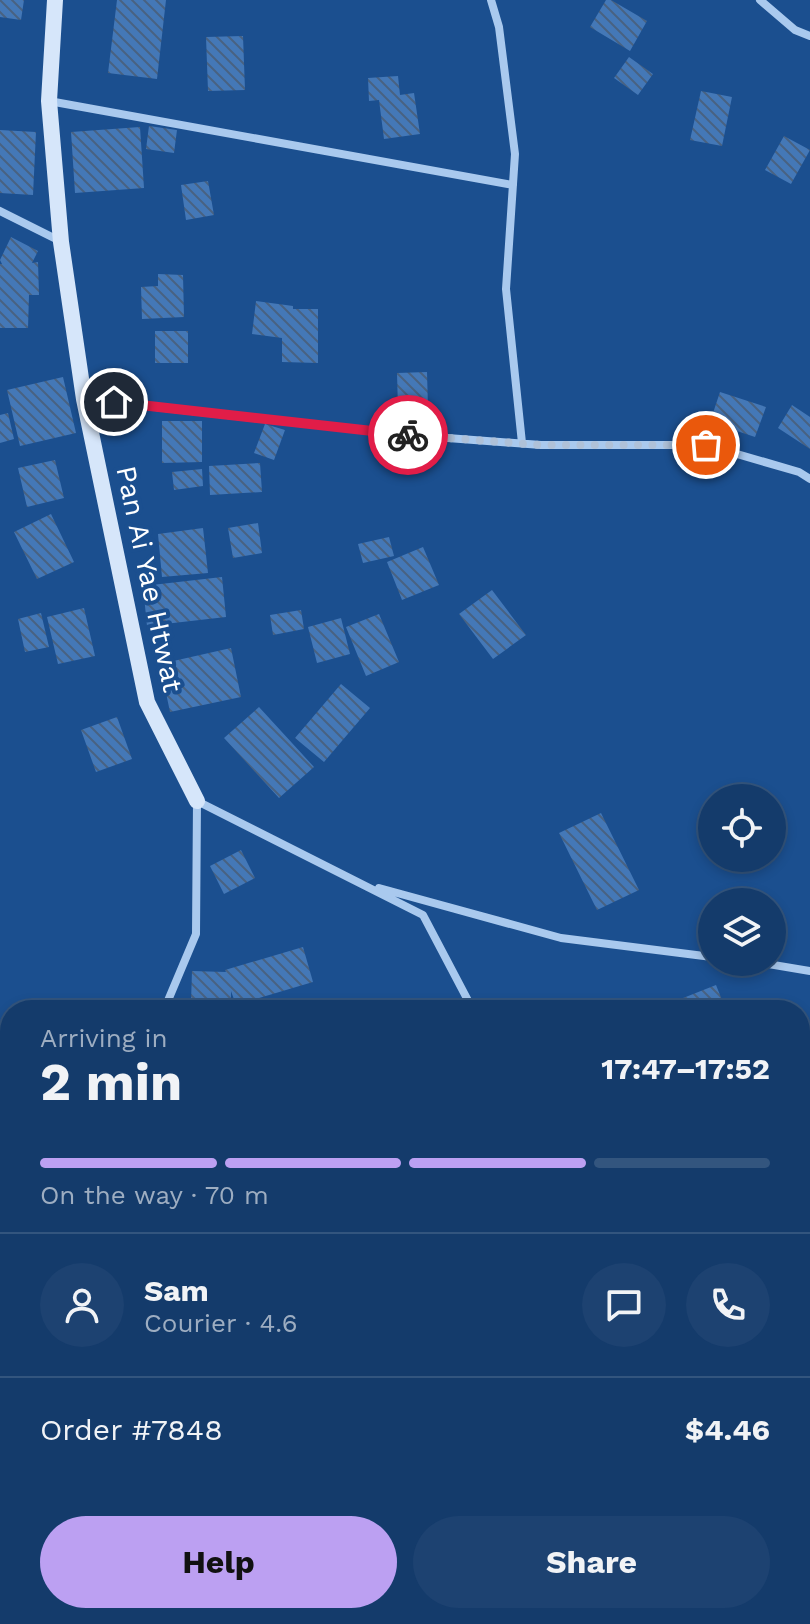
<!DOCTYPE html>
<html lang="en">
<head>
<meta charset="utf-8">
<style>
	body { margin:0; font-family:"Work Sans",sans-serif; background:#1d4271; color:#f1f3f6; height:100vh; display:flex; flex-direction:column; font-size:30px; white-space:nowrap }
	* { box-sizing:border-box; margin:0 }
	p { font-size:26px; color:#9dadc1 }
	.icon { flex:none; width:44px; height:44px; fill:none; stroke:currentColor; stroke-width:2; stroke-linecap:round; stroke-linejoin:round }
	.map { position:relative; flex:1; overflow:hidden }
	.side { position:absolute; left:0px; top:1000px; width:810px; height:624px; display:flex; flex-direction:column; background:#143b6b; border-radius:32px 32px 0 0; box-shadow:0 4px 12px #0003,0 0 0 2px #33557e }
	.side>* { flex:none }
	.fabs { position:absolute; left:698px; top:784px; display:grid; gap:16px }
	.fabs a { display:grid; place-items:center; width:88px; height:88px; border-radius:50%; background:#143b6b; box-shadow:0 4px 12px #0003,0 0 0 2px #33557e; font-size:40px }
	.pin { position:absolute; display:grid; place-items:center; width:68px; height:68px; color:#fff; margin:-34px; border:4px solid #fff; border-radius:50%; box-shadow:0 2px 8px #0007 }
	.courier { position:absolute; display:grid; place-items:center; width:80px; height:80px; margin:-40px; border:6px solid #e11d48; border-radius:50%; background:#fff; color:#222; box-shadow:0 2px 10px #0007 }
	.overview em { font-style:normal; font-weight:700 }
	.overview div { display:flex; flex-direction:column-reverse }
	.overview { display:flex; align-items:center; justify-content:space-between; height:136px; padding:0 40px }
	h1 { font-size:52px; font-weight:700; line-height:60px }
	.bar { display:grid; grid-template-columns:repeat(4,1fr); gap:12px 8px; align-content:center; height:96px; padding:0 40px }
	.bar i { height:10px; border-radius:6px; background:#33557e }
	.bar .current { background:#bca0f2 }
	.bar p { grid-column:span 4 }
	.line { display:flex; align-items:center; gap:20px; padding:0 40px; border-top:2px solid #33557e }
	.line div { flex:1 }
	.round { display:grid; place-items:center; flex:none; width:84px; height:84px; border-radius:42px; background:#1d4271 }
	.cta { display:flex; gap:16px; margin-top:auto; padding:16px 40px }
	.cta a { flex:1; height:92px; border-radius:48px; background:#bca0f2; color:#111; font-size:32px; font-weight:700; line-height:92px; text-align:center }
	.cta a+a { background:#1d4271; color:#f1f3f6 }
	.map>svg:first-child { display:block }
	.building { fill:url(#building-back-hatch) }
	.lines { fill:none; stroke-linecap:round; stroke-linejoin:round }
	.street { stroke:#a9c9ee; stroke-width:8 }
	.secondary { stroke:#d6e6fa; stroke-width:16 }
	.done { stroke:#afc1d8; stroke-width:8; stroke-dasharray:0 14.4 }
	.route { stroke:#e11d48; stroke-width:10 }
	.labels { text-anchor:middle; stroke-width:8; stroke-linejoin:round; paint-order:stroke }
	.street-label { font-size:28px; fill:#fff; stroke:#1b4f8f }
</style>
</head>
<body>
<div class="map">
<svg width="810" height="1624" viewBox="0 0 810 1624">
	<defs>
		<pattern id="building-back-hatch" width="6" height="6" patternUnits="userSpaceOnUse" patternTransform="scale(2)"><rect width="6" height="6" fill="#4478b7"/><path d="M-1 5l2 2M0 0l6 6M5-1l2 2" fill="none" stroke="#486282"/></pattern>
	</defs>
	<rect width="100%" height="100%" fill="#1b4f8f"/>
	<!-- building -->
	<path class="building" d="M0 0H24L21 20 0 17Z
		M117 0H166L157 79 108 73Z
		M606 0H611L647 21 630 51 590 27Z
		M243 36 245 90 208 91 206 37Z
		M629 57 653 74 638 95 614 78Z
		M398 76 400 95 414 93 420 134 384 139 379 100 369 101 368 78Z
		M701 91 732 97 722 146 690 140Z
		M149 126 177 130 174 153 146 149Z
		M140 127 144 188 75 193 71 132Z
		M0 130 36 132 33 195 0 193Z
		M784 136 810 150 791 184 765 170Z
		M208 181 214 215 186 220 181 185Z
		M11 237 38 251 32 263 38 262 39 295H29L28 328H0V264H2L0 260Z
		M158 274 183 275 184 317 142 319 141 287 158 286Z
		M256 301 293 306V309H318V363L282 362V338L252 334Z
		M155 331H188V363H155Z
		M427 372 428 408 398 409 397 373Z
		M63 377 76 433 20 446 7 390Z
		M720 392 766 407 755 437 710 422Z
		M792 405 810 417V449L778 428Z
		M8 413 14 439 0 443V415Z
		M162 421H202V462L162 463Z
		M265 424 285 430 274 460 254 453Z
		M55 460 64 498 27 507 18 468Z
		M260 463 262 492 210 495 209 466Z
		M202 469 203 486 174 490 172 472Z
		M51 514 74 562 37 579 14 532Z
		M258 523 262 553 233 558 228 528Z
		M203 528 208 573 162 577 158 534Z
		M389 537 394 556 363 563 358 544Z
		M423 547 439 585 402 600 387 562Z
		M222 577 226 617 147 626 143 586Z
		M492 590 526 635 493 659 459 614Z
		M84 608 95 656 58 664 47 617Z
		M301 610 304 629 273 635 270 615Z
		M41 613 49 647 25 652 18 619Z
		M379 614 399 662 366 676 346 627Z
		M341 618 350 654 317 663 308 627Z
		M231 648 241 697 170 712 160 664Z
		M341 684 370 708 324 762 295 738Z
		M259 707 314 767 279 798 224 738Z
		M117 717 132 759 96 772 81 730Z
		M601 813 639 890 597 910 559 833Z
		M241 850 255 878 224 894 210 866Z
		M303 947 313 982 236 1005 231 991V1003L191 1002 192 971 226 972 225 970Z
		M716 985 726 1010H676L673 1002Z
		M810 1297V1317L800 1318V1299Z
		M800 1412 806 1437 800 1438Z
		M810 1481V1520L800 1523V1485Z
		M708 1614H734L721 1624H715Z"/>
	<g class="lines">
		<!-- street -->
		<path class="street" d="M491 0 499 27 515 154 506 289 522 443
			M760 0 795 30 810 36
			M49 101 513 185
			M0 211 60 241
			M84 399 408 435 541 445H706L799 472 810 479
			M379 888 561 938 712 957
			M756 962 810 971
			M164 1010 196 934 197 801 423 915 473 1010
			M0 1426 10 1393
			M800 1581 810 1598"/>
		<!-- secondary -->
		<path class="secondary" d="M55 0 49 101 61 242 84 399 147 702 197 801"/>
	</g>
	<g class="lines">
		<!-- done -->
		<path class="done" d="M408 435 541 445H706"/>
		<!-- route -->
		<path class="route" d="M114 402 408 435"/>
	</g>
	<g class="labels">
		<!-- street labels -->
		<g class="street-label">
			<text transform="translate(150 579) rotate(78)" y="10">Pan Ai Yae Htwat</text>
		</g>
	</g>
</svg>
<div class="fabs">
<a><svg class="icon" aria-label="locate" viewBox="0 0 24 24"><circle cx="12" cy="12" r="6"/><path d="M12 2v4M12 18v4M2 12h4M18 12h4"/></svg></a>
<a><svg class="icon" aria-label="layers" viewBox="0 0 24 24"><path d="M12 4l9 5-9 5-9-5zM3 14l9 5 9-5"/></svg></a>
</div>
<div class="pin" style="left:706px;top:445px;background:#ea580c"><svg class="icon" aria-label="bag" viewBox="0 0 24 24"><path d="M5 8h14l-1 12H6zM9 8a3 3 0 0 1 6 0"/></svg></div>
<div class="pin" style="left:114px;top:402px;background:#1f2937"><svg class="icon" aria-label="home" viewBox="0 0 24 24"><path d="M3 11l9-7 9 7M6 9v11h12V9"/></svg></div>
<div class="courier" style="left:408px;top:435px"><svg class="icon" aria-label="bike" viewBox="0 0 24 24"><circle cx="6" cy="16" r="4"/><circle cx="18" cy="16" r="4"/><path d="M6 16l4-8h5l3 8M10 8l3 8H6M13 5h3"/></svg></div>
<section class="side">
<div class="overview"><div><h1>2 min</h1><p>Arriving in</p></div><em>17:47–17:52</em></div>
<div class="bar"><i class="current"></i><i class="current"></i><i class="current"></i><i></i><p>On the way · 70 m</p></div>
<div class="line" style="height:144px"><a class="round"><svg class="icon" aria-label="person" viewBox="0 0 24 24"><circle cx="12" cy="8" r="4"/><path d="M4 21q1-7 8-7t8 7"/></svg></a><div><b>Sam</b><p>Courier · 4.6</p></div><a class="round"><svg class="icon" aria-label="chat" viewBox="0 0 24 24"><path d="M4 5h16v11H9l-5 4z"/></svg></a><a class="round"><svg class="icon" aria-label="phone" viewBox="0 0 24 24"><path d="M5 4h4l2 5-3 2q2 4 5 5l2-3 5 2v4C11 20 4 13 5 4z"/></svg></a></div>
<div class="line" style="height:104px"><div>Order #7848</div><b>$4.46</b></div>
<div class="cta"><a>Help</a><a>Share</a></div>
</section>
</div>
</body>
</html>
